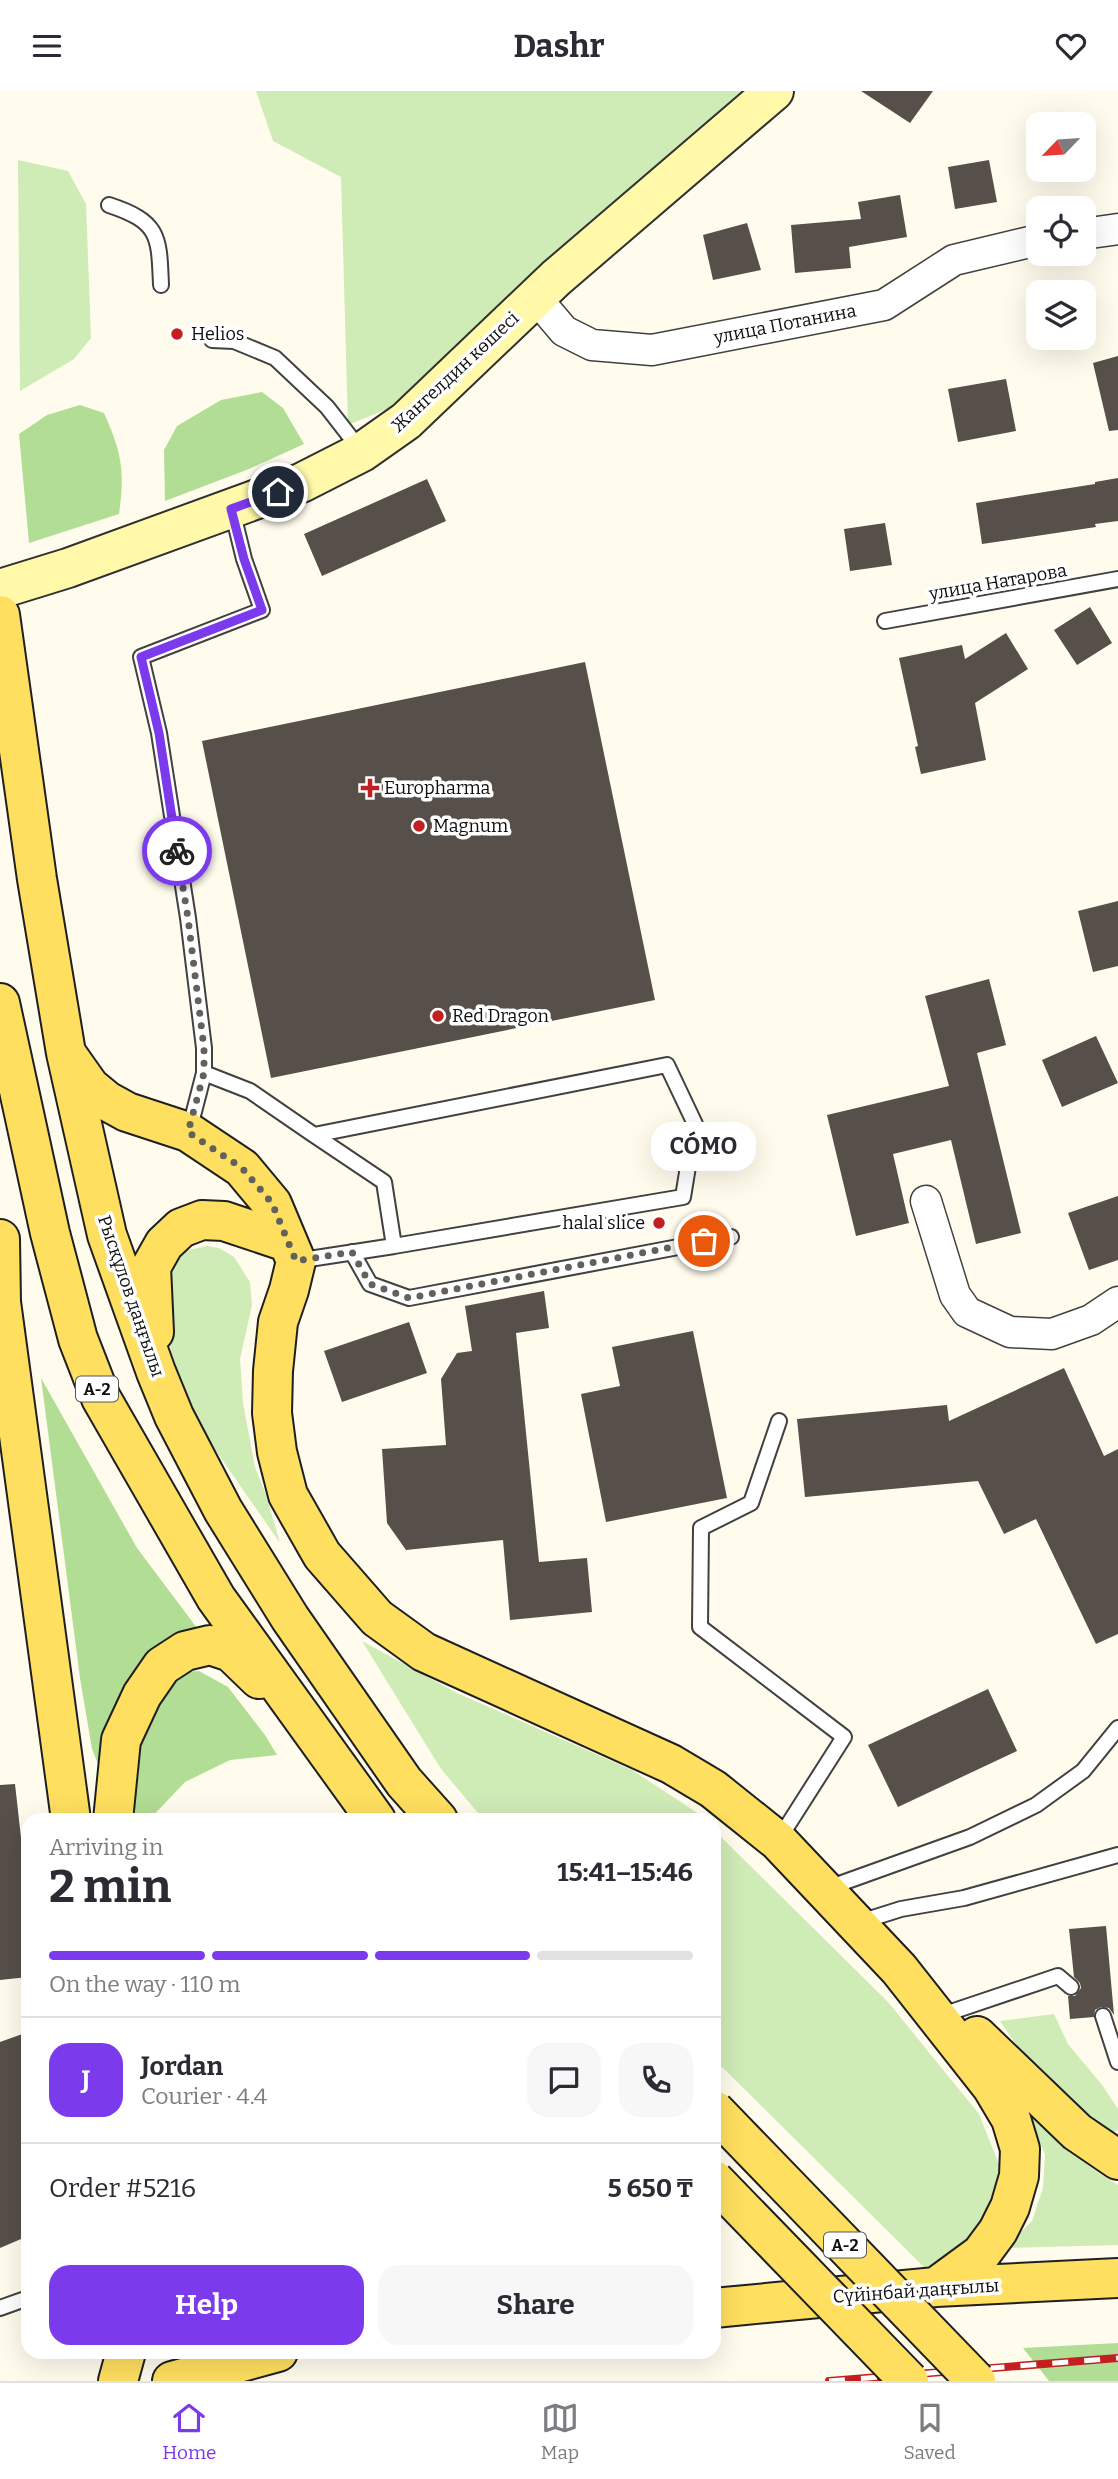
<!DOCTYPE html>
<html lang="en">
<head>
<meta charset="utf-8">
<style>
	body { margin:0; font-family:Bitter,serif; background:#f7f7f7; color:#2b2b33; height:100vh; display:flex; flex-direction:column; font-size:26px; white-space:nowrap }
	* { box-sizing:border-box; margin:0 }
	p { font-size:23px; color:#7c7c81 }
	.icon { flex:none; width:38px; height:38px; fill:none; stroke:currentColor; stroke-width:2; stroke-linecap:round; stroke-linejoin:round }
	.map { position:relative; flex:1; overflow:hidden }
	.drawer { position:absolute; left:21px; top:1722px; width:700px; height:546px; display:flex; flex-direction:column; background:#fff; border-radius:21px; box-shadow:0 7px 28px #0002 }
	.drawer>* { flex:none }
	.needle { width:46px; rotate:245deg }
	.tools { position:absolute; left:1026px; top:21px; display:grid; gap:14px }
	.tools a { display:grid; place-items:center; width:70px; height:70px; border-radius:14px; background:#fff; box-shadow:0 7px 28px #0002; font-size:35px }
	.pin { position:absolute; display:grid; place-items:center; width:60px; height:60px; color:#fff; margin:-30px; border:4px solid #fff; border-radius:50%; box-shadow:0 2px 7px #0007 }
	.courier { position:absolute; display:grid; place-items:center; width:70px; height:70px; margin:-35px; border:5px solid #7c3aed; border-radius:50%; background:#fff; color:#222; box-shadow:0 2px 9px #0007 }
	.bubble { position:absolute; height:49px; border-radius:21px; background:#fff; box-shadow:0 7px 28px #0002; font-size:23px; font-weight:700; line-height:49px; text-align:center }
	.headline em { font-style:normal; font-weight:700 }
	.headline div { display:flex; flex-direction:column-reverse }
	.headline { display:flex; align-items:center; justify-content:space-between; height:119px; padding:0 28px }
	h1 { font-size:46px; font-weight:700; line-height:52px }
	.bar { display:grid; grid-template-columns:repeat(4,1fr); gap:10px 7px; align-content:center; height:84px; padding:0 28px }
	.bar i { height:9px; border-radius:5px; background:#e1e1e2 }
	.bar .selected { background:#7c3aed }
	.bar p { grid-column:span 4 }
	.line { display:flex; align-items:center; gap:18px; padding:0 28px; border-top:2px solid #e1e1e2 }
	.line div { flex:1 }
	.round { display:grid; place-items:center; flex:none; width:74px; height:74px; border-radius:21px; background:#f7f7f7 }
	.primary-button { display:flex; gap:14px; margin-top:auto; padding:14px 28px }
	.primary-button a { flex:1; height:80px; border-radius:21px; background:#7c3aed; color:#fff; font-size:28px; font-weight:700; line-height:80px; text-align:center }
	.primary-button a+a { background:#f7f7f7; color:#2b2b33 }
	header { display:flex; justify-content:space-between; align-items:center; height:91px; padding:0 28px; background:#fff; font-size:32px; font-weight:700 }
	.tabs { display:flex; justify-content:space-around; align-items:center; height:98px; border-top:2px solid #e1e1e2; background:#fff; font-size:19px; color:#7c7c81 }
	.tabs a { display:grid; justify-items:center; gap:4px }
	.tabs .selected { color:#7c3aed }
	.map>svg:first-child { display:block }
	.green { fill:#cfebb6 }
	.forest { fill:#b2dd95 }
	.building { fill:#574f49 }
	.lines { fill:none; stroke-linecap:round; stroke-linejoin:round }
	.lane-casing { stroke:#414141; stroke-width:18 }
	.street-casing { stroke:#414141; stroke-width:33 }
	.secondary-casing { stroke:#303030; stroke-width:42 }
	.primary-casing { stroke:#1f1f1f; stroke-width:42 }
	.lane { stroke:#fff; stroke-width:14 }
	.street { stroke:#fff; stroke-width:30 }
	.secondary { stroke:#fff9a9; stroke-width:38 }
	.primary { stroke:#fedf5f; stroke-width:38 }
	.rail-casing { stroke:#c41f20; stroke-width:8 }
	.rail { stroke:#fff; stroke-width:5; stroke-dasharray:16; stroke-linecap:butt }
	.primary-bridge-casing { stroke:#1f1f1f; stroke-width:42; stroke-linecap:butt }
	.primary-bridge { stroke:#fedf5f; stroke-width:38 }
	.done { stroke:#62615c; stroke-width:7; stroke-dasharray:0 12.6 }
	.route { stroke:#7c3aed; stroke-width:9 }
	.poi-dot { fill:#c41f20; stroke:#fff; stroke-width:2.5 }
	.labels { text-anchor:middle; stroke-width:7; stroke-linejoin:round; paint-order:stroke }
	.shield { fill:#fff; stroke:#565656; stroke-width:2 }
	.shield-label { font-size:16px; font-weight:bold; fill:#0e0e0e }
	.street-label { font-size:18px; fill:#0e0e0e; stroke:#fff }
	.poi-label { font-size:18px; fill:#0e0e0e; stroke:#fff; text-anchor:start }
</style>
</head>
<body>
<header><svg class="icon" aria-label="menu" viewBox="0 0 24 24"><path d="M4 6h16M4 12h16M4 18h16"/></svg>Dashr<svg class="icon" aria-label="heart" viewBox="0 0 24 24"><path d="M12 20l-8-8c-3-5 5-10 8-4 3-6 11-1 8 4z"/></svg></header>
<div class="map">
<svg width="1118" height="2290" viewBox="0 0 1118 2290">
	<rect width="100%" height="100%" fill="#fffcee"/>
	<!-- green -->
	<path class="green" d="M256 0H761L407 310 348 334 341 86 273 50Z
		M18 69 68 80 86 113 91 247 74 268 20 300Z
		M207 1155 219 1157 234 1166 250 1191 252 1214 240 1268 243 1312 255 1376 266 1404 280 1452 212 1354 174 1287 163 1191 175 1162Z
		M362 1550 457 1602 632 1679 696 1721 704 1729H484L441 1678Z
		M714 1739 888 1911 979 2023 1000 2076 987 2125 956 2166 925 2177 714 1968Z
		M1054 1923 1068 1953 1102 1994 1118 2018V2039L1112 2042 1071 2011 1031 1975 1000 1930Z
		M1019 2005C1049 2043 1076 2069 1118 2094V2154L1005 2157 1032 2130 1043 2097 1045 2063Z"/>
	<!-- forest -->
	<path class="forest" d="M262 301 283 317 304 353 249 378 165 410 164 359 177 335 221 309Z
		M80 314 104 322C122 362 125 380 119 423L29 452 19 343 47 324Z
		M41 1287 137 1457 197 1537 170 1546 149 1561 102 1683 92 1658 80 1587Z
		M199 1580 228 1596 265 1644 277 1664 230 1669 185 1691 149 1729H135V1672L154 1612 174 1581Z
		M1118 2252V2290H1049L1023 2257Z"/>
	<!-- building -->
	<path class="building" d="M861 0H933L910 32Z
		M989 69 997 111 955 118 948 76Z
		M900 104 907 146 849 156 851 177 795 182 791 134 861 128 858 111Z
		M747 132 761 179 713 189 703 144Z
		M1118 265V339L1109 340 1093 272Z
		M1006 288 1016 340 958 351 948 298Z
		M1118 387V430L1095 433 1096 436 982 453 976 412 1095 393V391Z
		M427 388 446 430 322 485 304 443Z
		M885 432 892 474 850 480 844 438Z
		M1090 516 1112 552 1077 574 1054 539Z
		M1006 542 1028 578 975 612 986 669 921 683 915 656 918 655 899 567 962 554 965 568Z
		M585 571 655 909 271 987 202 650Z
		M1118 810V875L1093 881 1078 820Z
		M989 888 1006 954 977 962 1021 1142 976 1153 951 1049 893 1063 909 1132 856 1145 827 1024 949 995 925 905Z
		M1096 945 1118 992 1062 1016 1042 969Z
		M1118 1105V1169L1089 1179 1068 1122Z
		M544 1200 549 1237 516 1242 539 1471 587 1467 592 1521 510 1529 503 1449 406 1459 387 1432 382 1358 446 1354 441 1288 457 1262 472 1260 465 1215Z
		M409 1231 427 1282 342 1311 324 1260Z
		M693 1240 727 1407 606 1431 581 1303 620 1295 612 1256Z
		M1064 1277 1104 1365 1118 1358V1543L1096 1553 1036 1428 1004 1443 978 1390 805 1406 797 1328 947 1314 949 1330Z
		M988 1598 1017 1660 898 1716 868 1654Z
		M15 1693 28 1809V1886L0 1889V1694Z
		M1106 1835 1114 1924 1109 1917 1101 1916 1095 1919 1094 1926 1070 1928 1068 1905H1075L1081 1897 1080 1892 1074 1886 1069 1838Z
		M28 1941V2145L0 2157V1951Z"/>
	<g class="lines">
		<!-- lane casing -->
		<g class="lane-casing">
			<path id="lane" d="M109 114C160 131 159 145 161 194
				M212 249 234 250 275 267 327 316 362 361
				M885 530 1118 488
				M204 982 250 1000 314 1044 667 974 695 1033 683 1106 394 1155 384 1091 314 1044
				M189 1040 204 982V957L188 827 159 642 141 566 262 519 244 468 232 419
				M352 1161 370 1193 409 1207 731 1146
				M296 1170 394 1155
				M779 1748 844 1646 700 1536 701 1437 751 1412 779 1330
				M828 1797 970 1746 1036 1714 1083 1680 1118 1637
				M860 1831 901 1818 964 1807 1118 1764
				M951 1921 1058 1885 1071 1896
				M1103 1925 1118 1971
				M0 2217 28 2207"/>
		</g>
		<!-- street casing -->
		<g class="street-casing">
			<path id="street" d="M1083 143 1118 138
				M536 207 564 240 592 254 652 259 884 214 954 169 1038 149
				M926 1110 955 1204 967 1221 1010 1241 1052 1243 1091 1229 1118 1211"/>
		</g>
		<!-- secondary casing -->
		<g class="secondary-casing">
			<path id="secondary" d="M0 498 68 477 301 392 362 361 406 330 556 187 774 0"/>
		</g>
		<!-- primary casing -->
		<g class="primary-casing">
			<path id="primary" d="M0 524 37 788 66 962 107 1144 156 1281 174 1325 223 1419 290 1527 404 1691 438 1729
				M0 912 50 1142 78 1248 101 1307 216 1507 376 1729
				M66 962 90 996 107 1010 127 1021 188 1041 242 1077 272 1113 296 1170 289 1199 278 1231 273 1280 272 1322 277 1361 288 1404 322 1464 377 1527 424 1561 671 1673 713 1698 778 1750 899 1878 992 1996 1011 2028 1020 2058 1019 2085 1010 2116 998 2140 981 2163 936 2196
				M0 1148 1 1211 71 1729
				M154 1241 151 1176 164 1153 181 1137 202 1129 224 1130 287 1151
				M113 1729 121 1649 142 1604 162 1575 185 1560 210 1554 231 1561 259 1588
				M977 1945 1077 2041 1118 2069
				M714 2217 936 2196 1118 2187
				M118 2290 126 2261
				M172 2290 278 2261"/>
		</g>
		<!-- lane -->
		<use href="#lane" class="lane"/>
		<!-- street -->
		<use href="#street" class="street"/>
		<!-- secondary -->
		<use href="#secondary" class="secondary"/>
		<!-- primary -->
		<use href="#primary" class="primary"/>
		<!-- rail casing -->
		<g class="rail-casing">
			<path id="rail" d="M829 2290 1118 2267"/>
		</g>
		<!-- rail -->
		<use href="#rail" class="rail"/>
		<!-- primary-bridge casing -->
		<g class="primary-bridge-casing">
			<path id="primary-bridge" d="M714 2019 976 2290
				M714 2089 909 2290"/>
		</g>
		<!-- primary-bridge -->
		<use href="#primary-bridge" class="primary-bridge"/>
	</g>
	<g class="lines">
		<!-- done -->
		<path class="done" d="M177 760 188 827 204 957V982L188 1041 242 1077 272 1112 296 1170 352 1161 370 1193 409 1207 704 1150"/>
		<!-- route -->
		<path class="route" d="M177 760 159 642 141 566 262 519 244 468 231 418 278 401"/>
	</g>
	<!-- markers -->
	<g class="poi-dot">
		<circle cx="177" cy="243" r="7"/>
		<path d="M366.5 686.5h7v7h7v7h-7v7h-7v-7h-7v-7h7z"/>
		<circle cx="419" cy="735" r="7"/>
		<circle cx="438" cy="925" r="7"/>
		<circle cx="659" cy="1132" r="7"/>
	</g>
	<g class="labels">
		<!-- shield labels -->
		<g class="shield">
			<rect x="76" y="1285.5" width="42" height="25" rx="5"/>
			<rect x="824" y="2141.5" width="42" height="25" rx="5"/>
		</g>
		<g class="shield-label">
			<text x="97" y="1304">A-2</text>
			<text x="845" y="2160">A-2</text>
		</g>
		<!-- street labels -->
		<g class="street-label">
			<text transform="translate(785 233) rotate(-11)" y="6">улица Потанина</text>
			<text transform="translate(455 281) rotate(-43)" y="6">Жангелдин көшесі</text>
			<text transform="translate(998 491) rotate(-10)" y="6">улица Натарова</text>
			<text transform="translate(131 1205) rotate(71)" y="6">Рысқұлов даңғылы</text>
			<text transform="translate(916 2200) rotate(-4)" y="6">Сүйінбай даңғылы</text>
		</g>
		<!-- poi labels -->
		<g class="poi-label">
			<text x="191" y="249">Helios</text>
			<text x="384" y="703">Europharma</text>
			<text x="433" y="741">Magnum</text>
			<text x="452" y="931">Red Dragon</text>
			<text x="645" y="1138" text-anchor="end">halal slice</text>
		</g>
	</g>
</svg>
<div class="tools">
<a><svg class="needle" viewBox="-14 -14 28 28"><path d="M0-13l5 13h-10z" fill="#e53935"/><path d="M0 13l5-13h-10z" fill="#7c7c81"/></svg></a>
<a><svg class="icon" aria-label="locate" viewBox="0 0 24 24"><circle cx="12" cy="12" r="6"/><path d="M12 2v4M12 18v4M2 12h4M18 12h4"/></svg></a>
<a><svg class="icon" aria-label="layers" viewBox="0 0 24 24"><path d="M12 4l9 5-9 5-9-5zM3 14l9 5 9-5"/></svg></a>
</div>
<div class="pin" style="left:704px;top:1150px;background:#ea580c"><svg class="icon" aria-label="bag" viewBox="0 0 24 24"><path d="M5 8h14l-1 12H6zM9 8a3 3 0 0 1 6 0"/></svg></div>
<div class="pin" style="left:278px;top:401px;background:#1f2937"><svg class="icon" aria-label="home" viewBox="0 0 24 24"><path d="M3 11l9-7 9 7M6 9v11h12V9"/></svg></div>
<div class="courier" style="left:177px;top:760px"><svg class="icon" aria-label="bike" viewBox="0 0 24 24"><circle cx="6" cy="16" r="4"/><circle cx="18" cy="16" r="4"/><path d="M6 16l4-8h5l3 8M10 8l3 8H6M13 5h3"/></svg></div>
<div class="bubble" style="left:651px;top:1031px;width:105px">CÓMO</div>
<section class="drawer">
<div class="headline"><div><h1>2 min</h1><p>Arriving in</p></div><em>15:41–15:46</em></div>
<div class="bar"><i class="selected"></i><i class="selected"></i><i class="selected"></i><i></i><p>On the way · 110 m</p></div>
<div class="line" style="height:126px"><b class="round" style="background:#7c3aed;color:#fff">J</b><div><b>Jordan</b><p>Courier · 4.4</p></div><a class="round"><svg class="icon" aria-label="chat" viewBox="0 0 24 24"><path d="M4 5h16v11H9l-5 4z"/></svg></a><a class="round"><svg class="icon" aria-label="phone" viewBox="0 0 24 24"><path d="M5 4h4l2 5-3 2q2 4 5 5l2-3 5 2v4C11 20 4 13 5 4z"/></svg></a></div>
<div class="line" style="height:91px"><div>Order #5216</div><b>5 650 ₸</b></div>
<div class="primary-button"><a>Help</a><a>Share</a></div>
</section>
</div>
<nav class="tabs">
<a class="selected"><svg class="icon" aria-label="home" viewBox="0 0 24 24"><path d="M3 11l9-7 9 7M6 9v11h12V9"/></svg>Home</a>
<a><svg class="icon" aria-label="map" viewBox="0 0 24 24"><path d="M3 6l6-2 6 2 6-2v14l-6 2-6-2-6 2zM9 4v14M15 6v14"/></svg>Map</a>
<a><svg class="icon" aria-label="saved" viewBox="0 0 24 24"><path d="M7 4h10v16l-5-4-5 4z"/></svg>Saved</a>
</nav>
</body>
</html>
